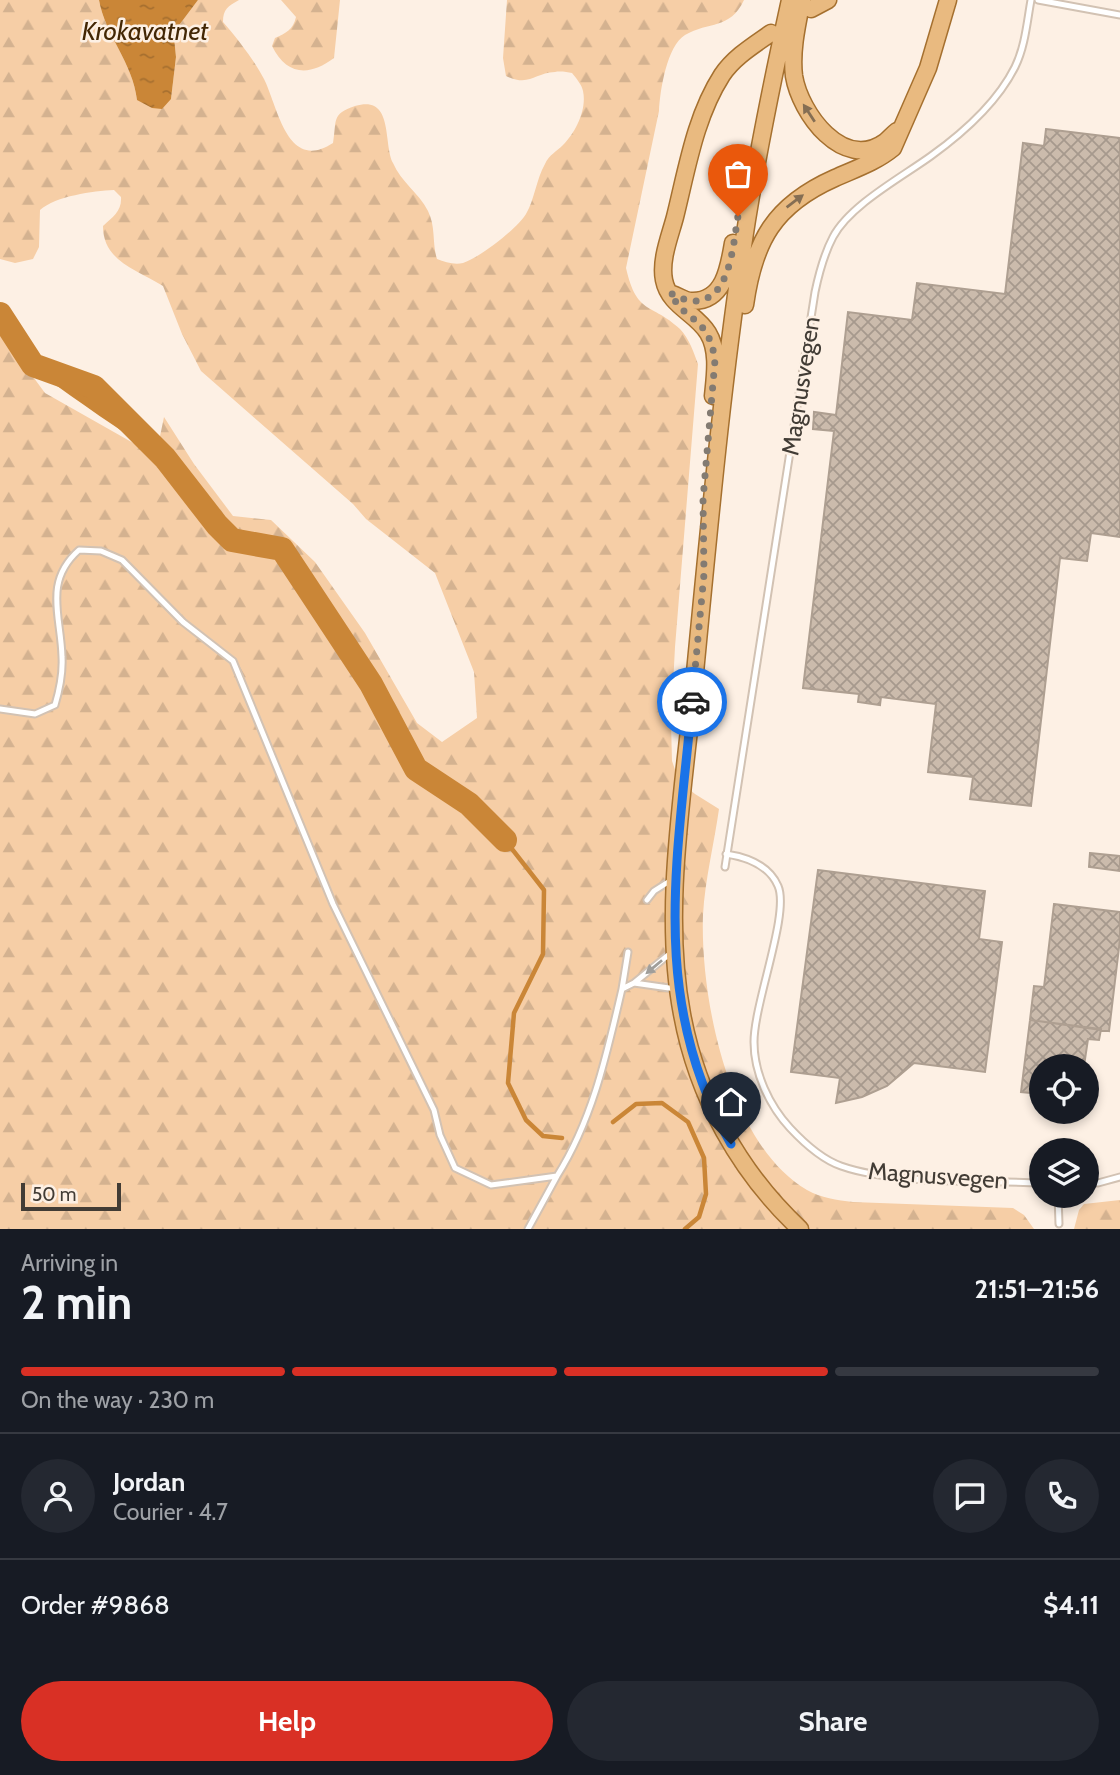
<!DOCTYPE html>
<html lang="en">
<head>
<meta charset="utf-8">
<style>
	body { margin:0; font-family:Cabin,sans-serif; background:#242831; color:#f1f3f6; height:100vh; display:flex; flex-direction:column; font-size:26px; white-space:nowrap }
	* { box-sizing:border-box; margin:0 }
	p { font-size:23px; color:#9ea1a6 }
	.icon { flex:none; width:38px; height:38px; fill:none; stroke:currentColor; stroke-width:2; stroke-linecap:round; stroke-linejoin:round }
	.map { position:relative; height:1229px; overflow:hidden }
	.side { display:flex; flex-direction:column; background:#171b24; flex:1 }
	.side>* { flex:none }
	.fabs { position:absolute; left:1029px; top:1054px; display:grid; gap:14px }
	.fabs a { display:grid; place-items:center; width:70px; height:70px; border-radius:50%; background:#171b24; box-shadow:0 4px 10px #0003; font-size:35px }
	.scale { position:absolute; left:21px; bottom:18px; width:100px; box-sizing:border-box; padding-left:7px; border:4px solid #423c35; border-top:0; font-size:19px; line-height:24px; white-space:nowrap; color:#423c35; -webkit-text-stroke:5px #fdf0e4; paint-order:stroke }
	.pin { position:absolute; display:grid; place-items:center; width:60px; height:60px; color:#fff; margin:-72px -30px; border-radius:50% 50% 50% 0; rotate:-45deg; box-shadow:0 0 7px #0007 }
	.pin .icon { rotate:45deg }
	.courier { position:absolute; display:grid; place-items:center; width:70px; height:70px; margin:-35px; border:5px solid #1a73e8; border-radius:50%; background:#fff; color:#222; box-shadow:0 2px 9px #0007 }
	.overview em { font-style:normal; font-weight:800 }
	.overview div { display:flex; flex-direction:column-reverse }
	.overview { display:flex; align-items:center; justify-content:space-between; height:119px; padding:0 21px }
	h1 { font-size:46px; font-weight:800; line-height:52px }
	.bar { display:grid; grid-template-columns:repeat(4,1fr); gap:10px 7px; align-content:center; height:84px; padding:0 21px }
	.bar i { height:9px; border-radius:5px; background:#363941 }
	.bar .on { background:#d93025 }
	.bar p { grid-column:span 4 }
	.line { display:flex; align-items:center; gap:18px; padding:0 21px; border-top:2px solid #363941 }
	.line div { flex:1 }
	.round { display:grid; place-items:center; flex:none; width:74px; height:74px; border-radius:37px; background:#242831 }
	.action { display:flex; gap:14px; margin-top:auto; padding:14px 21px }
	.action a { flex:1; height:80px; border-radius:42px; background:#d93025; color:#fff; font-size:28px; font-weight:800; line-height:80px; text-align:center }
	.action a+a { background:#242831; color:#f1f3f6 }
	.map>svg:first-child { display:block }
	.forest { fill:url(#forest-firs) }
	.water { fill:url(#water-ripples) }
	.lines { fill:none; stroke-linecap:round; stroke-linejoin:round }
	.stream { stroke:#ca8637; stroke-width:4.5 }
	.river { stroke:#ca8637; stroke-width:24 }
	.building { fill:url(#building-cross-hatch); stroke:#ae9f91; stroke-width:2 }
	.service-casing { stroke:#d2c2b3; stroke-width:9 }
	.primary-casing { stroke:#a5702f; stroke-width:19 }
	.service { stroke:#fff; stroke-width:5 }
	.primary { stroke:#e9ba80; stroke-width:16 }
	.oneway { fill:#856e53 }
	.oneway2 { fill:#a09e9a }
	.done { stroke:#837b72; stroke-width:7; stroke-dasharray:0 12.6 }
	.route { stroke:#1a73e8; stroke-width:9 }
	.labels { text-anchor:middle; stroke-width:5; stroke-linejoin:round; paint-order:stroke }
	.street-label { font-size:24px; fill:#423c35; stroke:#fdf0e4 }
	.water-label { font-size:26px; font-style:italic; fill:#432705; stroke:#fdf0e4 }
</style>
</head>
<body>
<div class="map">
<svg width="1120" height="1229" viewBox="0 0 1120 1229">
	<defs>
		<pattern id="forest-firs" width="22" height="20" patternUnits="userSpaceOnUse" patternTransform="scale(1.75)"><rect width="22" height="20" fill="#f6cea6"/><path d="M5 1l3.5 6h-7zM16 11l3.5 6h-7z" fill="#d4b290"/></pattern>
		<pattern id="water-ripples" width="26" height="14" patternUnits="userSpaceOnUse" patternTransform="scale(1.75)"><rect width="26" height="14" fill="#ca8637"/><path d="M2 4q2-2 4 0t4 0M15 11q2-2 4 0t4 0" fill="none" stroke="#a66f2f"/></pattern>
		<pattern id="building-cross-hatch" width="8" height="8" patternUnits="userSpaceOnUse" patternTransform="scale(1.75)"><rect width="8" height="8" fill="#cbbbac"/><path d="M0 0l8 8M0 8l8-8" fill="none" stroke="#a6998d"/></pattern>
	</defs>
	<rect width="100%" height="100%" fill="#fdf0e4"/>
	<!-- forest -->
	<path class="forest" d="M0 0H99C105 35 133 63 137 100L171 99 176 57 174 37 177 28 198 0H239C228 6 223 9 223 22 237 38 254 60 264 79 278 107 287 173 333 143 337 120 331 114 355 106 394 94 383 143 393 163 401 182 419 193 428 211 436 227 432 244 437 259 445 262 454 265 463 263 479 258 517 229 526 214 535 198 536 180 545 164 549 155 557 151 563 145 576 132 587 109 583 91 582 85 576 78 572 73 567 72 560 71 555 72 534 73 530 87 506 76L503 58 507 0H744C730 30 709 21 685 35 667 46 660 90 659 111L626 268C637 316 651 302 680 329 689 338 694 353 698 364L675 647 671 723 672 761 679 781 695 794 719 809C714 844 705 880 703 915 700 998 729 1145 807 1190 821 1198 837 1200 853 1202L1013 1208 1024 1215 1034 1229H0V332L45 393 158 457 164 458 159 441 164 417 194 464 233 516 271 520 315 562 365 633 417 723 442 742 477 718 474 672 435 573 366 519 353 504 201 371 182 334 163 286C138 270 103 262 103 226 113 217 122 211 121 197L114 190C93 191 56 196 40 210L39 247 33 259 15 263 0 259Z
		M281 0H340L334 58C309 77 286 75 272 46L275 38C286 33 293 30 296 17Z
		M1120 1200V1229H1074L1079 1210 1084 1204Z"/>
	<!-- water -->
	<path class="water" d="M99 0H198L177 28 174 37 176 57 171 99 162 109 152 108 137 100C133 63 105 35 99 0Z
		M33 365 55 370 72 377 125 409 147 426 165 458 159 457C120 429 79 403 41 374Z"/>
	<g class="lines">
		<!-- stream -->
		<path class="stream" d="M505 840 544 890 543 954 514 1013 508 1083 526 1120 543 1136 562 1138
			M613 1122 636 1104 662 1103 688 1122 704 1158 706 1194 699 1217 685 1229"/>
		<!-- river -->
		<path class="river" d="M0 314 33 365 94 387 165 458 217 525 232 540 282 549 371 684 416 769 469 804 505 840"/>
	</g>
	<!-- building -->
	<path class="building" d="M1046 129 1120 138V537L1091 533 1087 561 1060 558 1031 806 970 799 973 777 928 772 936 704 881 697 880 705 858 702 859 694 803 688 834 431 813 429 814 412 836 415 848 312 912 320 917 283 1005 294 1023 143 1044 146Z
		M1090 853 1120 856V871L1089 867Z
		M818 870 985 891 979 939 1002 942 985 1072 914 1063 887 1086 862 1097 836 1103 840 1078 791 1072Z
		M1054 904 1120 912V939L1109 1031 1030 1020 1034 986 1044 987Z
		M1030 1020 1101 1029 1099 1040 1088 1039 1084 1066H1041V1094L1021 1092Z"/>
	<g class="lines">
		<!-- service casing -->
		<g class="service-casing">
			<path id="service" d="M1038 0 1120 15
				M0 709 35 714 55 705C60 688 63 674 62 657 61 616 43 582 79 550L101 551 122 560 183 622 233 661 333 904 434 1110 440 1135 455 1168 491 1185 557 1176C593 1119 607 1053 622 989
				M726 854C746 857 769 865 778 886 790 913 754 1003 754 1042 754 1073 769 1105 790 1128 804 1143 821 1159 841 1166 895 1185 982 1180 1041 1183
				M725 867 815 292C819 273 824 254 833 237 850 205 902 177 931 156 963 133 997 103 1015 67 1025 47 1027 22 1031 0
				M647 900 654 891 673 879
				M628 952 622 989 634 983 672 952
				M634 983 676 989
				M1087 1183H1098L1120 1177
				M1058 1195 1059 1224
				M528 1229 557 1176"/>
		</g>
		<!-- primary casing -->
		<g class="primary-casing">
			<path id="primary" d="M790 0C774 73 759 146 747 220 723 373 709 528 694 683 684 789 662 910 682 1014 697 1096 739 1172 800 1229
				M802 0C797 25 791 51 794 76 800 113 843 172 885 142 889 139 893 134 897 131
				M811 9 828 0
				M672 294C679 296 686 302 693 301 724 301 729 267 733 243
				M745 305C754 241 774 205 835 178 855 169 876 162 893 148L928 68 948 0
				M713 396C715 376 719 351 708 333 696 313 669 306 664 280 660 260 670 236 675 217 687 169 695 117 722 75 734 57 754 45 771 33"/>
		</g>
		<!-- service -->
		<use href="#service" class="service"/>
		<!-- primary -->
		<use href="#primary" class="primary"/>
	</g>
	<!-- one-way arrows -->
	<defs><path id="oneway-solid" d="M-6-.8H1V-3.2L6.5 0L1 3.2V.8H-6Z" transform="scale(1.75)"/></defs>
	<g class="oneway">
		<use href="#oneway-solid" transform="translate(809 113) rotate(-123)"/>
		<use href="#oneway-solid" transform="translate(795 201) rotate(-37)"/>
	</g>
	<use class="oneway2" href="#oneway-solid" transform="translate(654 967) rotate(140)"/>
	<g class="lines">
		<!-- done -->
		<path class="done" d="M692 702 704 574 703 499 715 360C708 315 688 325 670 293 677 296 684 300 691 301 731 304 733 243 738 216"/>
		<!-- route -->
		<path class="route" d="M692 702C678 858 648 1000 731 1144"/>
	</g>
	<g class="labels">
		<!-- street labels -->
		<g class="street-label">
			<text transform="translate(801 386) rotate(-81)" y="8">Magnusvegen</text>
			<text transform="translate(938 1176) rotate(4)" y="8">Magnusvegen</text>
		</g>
		<!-- water labels -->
		<g class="water-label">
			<text x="145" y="40">Krokavatnet</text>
		</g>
	</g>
</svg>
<div class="fabs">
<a><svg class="icon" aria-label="locate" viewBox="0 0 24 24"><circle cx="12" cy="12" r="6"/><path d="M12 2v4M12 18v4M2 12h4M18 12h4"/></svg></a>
<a><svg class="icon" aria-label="layers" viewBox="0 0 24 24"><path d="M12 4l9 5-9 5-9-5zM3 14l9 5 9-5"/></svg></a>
</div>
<div class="scale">50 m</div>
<div class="pin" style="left:738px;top:216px;background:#ea580c"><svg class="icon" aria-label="bag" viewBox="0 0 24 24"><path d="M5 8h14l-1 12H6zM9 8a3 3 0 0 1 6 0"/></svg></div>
<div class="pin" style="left:731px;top:1144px;background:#1f2937"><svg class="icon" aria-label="home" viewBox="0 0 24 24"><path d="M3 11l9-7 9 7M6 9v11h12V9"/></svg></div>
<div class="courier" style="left:692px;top:702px"><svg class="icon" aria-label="car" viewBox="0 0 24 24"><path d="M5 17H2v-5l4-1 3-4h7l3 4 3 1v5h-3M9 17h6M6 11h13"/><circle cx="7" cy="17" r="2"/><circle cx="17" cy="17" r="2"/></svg></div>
</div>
<section class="side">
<div class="overview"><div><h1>2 min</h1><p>Arriving in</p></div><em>21:51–21:56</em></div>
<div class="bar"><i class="on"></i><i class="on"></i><i class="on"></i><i></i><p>On the way · 230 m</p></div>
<div class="line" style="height:126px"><a class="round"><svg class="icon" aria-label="person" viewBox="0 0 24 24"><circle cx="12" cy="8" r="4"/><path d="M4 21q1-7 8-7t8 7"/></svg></a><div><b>Jordan</b><p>Courier · 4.7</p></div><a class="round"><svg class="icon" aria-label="chat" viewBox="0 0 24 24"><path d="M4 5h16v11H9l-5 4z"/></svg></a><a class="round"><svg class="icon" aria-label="phone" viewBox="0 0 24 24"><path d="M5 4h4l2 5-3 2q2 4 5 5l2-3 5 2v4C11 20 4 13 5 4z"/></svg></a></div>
<div class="line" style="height:91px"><div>Order #9868</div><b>$4.11</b></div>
<div class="action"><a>Help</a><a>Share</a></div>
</section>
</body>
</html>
